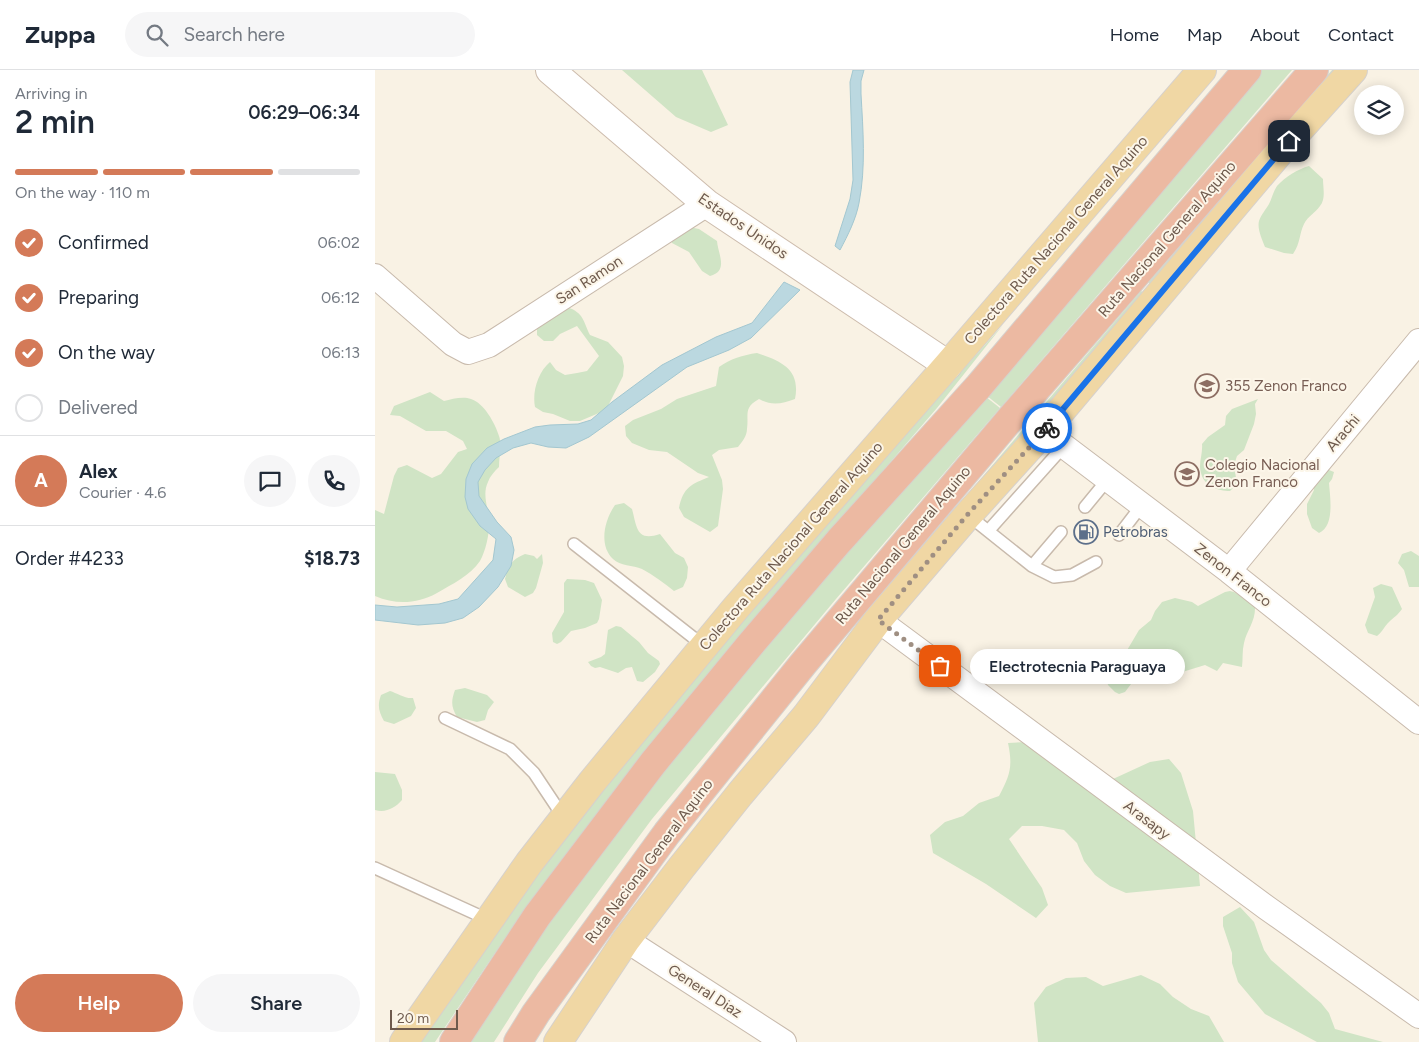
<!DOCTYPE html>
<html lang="en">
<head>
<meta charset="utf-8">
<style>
	body { margin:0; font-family:Figtree,sans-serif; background:#f6f6f7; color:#1f2937; height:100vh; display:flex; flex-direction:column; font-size:19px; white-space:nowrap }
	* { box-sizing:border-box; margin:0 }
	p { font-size:16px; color:#747a83 }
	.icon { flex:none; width:28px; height:28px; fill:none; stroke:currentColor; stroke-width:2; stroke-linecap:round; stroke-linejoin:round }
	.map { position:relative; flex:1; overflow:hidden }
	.details { display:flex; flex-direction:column; background:#fff; width:375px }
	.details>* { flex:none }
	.controls { position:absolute; left:979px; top:15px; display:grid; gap:10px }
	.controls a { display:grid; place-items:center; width:50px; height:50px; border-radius:50%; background:#fff; box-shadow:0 2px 12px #0003; font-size:25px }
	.scale { position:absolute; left:15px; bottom:12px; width:68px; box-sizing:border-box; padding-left:5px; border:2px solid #6e5a4d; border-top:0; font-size:14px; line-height:18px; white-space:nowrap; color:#6e5a4d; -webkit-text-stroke:4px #fcf6e9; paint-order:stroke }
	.pin { position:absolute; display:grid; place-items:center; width:42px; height:42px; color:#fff; margin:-21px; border-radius:10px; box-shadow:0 2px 8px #0006 }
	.courier { position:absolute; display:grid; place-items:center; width:50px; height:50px; margin:-25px; border:4px solid #1a73e8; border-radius:50%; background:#fff; color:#222; box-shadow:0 1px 6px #0007 }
	.bubble { position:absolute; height:35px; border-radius:18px; background:#fff; box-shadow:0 2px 12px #0003; font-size:16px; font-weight:600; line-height:35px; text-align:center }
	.summary em { font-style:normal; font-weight:600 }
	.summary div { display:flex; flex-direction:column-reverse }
	.summary { display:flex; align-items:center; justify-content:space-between; height:85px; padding:0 15px }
	h1 { font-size:32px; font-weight:600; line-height:38px }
	.bar { display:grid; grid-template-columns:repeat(4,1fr); gap:8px 5px; align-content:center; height:60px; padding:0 15px }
	.bar i { height:6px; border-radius:4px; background:#e0e1e3 }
	.bar .active { background:#d47a58 }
	.bar p { grid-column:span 4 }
	.line { display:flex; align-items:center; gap:12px; padding:0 15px; border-top:1px solid #e0e1e3 }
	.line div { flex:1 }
	.round { display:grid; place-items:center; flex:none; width:52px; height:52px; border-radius:26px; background:#f6f6f7 }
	ol { padding:0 15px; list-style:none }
	li { display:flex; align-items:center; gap:15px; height:55px }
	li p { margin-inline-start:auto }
	li .icon { padding:5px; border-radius:50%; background:#d47a58; color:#fff; stroke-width:4 }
	li:last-child { color:#747a83 }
	li i { width:28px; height:28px; border:2px solid #e0e1e3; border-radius:50% }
	.button { display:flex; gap:10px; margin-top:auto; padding:10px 15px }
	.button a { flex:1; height:58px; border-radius:30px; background:#d47a58; color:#fff; font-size:20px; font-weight:600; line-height:58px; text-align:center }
	.button a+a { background:#f6f6f7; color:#1f2937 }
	header { display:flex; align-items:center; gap:30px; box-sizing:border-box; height:70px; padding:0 25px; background:#fff; border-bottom:1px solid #e0e1e3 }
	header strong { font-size:24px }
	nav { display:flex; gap:28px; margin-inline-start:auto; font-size:18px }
	.search { width:350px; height:45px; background:#f6f6f7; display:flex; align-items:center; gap:12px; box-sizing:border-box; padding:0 18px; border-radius:28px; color:#747a83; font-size:19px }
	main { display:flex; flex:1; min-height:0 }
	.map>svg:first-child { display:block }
	.green { fill:#d0e4c5 }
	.water { fill:#bbd8e0; stroke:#a3c7d0 }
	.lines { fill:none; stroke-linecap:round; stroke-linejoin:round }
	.lane-casing { stroke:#c8baac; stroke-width:14 }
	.street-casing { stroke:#c8baac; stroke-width:26 }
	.secondary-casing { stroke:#cdbcad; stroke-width:30 }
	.primary-casing { stroke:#d6d1cd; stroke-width:30 }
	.highway-casing { stroke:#d6d1cd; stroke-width:30 }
	.lane { stroke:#fff; stroke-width:11 }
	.street { stroke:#fff; stroke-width:24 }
	.secondary { stroke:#fff; stroke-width:28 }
	.primary { stroke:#f0d7a4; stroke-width:28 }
	.highway { stroke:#ecb9a2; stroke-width:28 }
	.done { stroke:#9f8f82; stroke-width:5; stroke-dasharray:0 9 }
	.route { stroke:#1a73e8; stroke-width:6 }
	.labels { text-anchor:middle; stroke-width:4; stroke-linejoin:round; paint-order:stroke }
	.street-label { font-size:15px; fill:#6e5a4d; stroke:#fcf6e9 }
	.education-label { font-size:15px; fill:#785e54; stroke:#fcf6e9; text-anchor:start }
	.service-label { font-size:15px; fill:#4e5e75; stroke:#fcf6e9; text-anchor:start }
</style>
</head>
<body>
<header>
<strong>Zuppa</strong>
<div class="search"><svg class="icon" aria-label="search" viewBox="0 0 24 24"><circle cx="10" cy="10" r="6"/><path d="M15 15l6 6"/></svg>Search here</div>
<nav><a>Home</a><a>Map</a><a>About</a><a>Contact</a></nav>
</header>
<main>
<section class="details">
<div class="summary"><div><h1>2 min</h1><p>Arriving in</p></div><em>06:29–06:34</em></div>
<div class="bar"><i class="active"></i><i class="active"></i><i class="active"></i><i></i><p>On the way · 110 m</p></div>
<ol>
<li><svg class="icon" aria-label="check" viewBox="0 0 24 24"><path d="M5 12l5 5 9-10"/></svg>Confirmed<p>06:02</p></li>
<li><svg class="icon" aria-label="check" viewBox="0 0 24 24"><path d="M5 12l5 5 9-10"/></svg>Preparing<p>06:12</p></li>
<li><svg class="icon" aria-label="check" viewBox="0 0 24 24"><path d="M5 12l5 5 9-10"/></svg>On the way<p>06:13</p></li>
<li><i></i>Delivered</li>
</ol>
<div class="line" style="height:90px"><b class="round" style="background:#d47a58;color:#fff">A</b><div><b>Alex</b><p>Courier · 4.6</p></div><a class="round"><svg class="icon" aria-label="chat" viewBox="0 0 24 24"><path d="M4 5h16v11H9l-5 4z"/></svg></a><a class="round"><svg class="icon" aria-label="phone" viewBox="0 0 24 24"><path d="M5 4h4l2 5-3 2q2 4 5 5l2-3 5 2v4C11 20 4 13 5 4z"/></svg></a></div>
<div class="line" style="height:65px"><div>Order #4233</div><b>$18.73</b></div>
<div class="button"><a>Help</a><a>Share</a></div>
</section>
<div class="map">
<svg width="1044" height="972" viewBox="0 0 1044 972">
	<rect width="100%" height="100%" fill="#f9f2e4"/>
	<!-- green -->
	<path class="green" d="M247 0H327L353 55 336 62 301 47Z
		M885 0H917L626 337 607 322Z
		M957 0H963L777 216 773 212Z
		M934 96 948 109C948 118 951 129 945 136 940 143 933 146 929 154 924 164 926 172 918 184L909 183 890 177C887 169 882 159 884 151 886 145 891 139 894 134 897 128 898 122 902 116 910 107 923 99 934 96Z
		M309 156 324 159 342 171C343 184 354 201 335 206L327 201 314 182 297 173 296 168Z
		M766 221 770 224 576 452 551 473Z
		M192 237C209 243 208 251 215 265L233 272 247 287 249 296 248 306 231 340 205 351H195L178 344 168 342 160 337C157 322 163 302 175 292L181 300 190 305 202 303 212 301 224 286 202 256 185 264 178 271H169L162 265V256Z
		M628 255 562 338 436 484 227 739 153 834 60 972H44L143 822 306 614Z
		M382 283C406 291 426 299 420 329 407 334 396 336 384 329 368 338 374 344 372 359 372 366 367 372 363 377L344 380 337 385 347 410 348 419 343 456 335 462 309 447 304 438C308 417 317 414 334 407L323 403 292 382 274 380 257 373 251 366 250 356 258 350 286 339 302 329 341 316 344 297C355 289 368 285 382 283Z
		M55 322 69 331C77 329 88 326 96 329 109 333 120 353 124 366 127 374 124 388 124 397 119 402 115 406 113 412 107 424 113 437 114 450 115 462 111 480 105 491 95 506 77 514 62 523 42 534 21 535 0 526V440L9 444 19 406 23 398 32 395 57 408 66 404 83 382 92 379 88 371 71 361H51L25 346 15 345 19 336Z
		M606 323 625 338 461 529 277 749 163 903 119 972H92L146 889 320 660Z
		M883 329 880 334 881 344 879 354 869 380 862 386 859 395 862 414 855 421C843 421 829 416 826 403 823 394 828 384 827 374L833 367 850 355 851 346 857 339Z
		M944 396 959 402 957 409 954 413C955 427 960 456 944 463L937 458 932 444V434L939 420 936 406Z
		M249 433 257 439C262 457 261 472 285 464L300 483 309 488 313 497 312 508 308 517 299 521C289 513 278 505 267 499 258 495 245 496 238 489 223 475 230 449 240 435Z
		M1036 481 1044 486V517H1034L1029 500 1023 493 1027 484Z
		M150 484 159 486 162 489 167 484 168 493 161 518 158 523 150 527 133 517 130 509C133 496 137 489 150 484Z
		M192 509 210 510 219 513 227 530 224 549 222 553 210 558 196 561 186 572 182 574 178 572 177 563 189 542V513Z
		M1006 514 1017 517 1027 539C1023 545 1019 547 1014 552 1009 557 1008 561 1002 566L993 563 990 555 1000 527 998 518Z
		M855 521 859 522 880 535C881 552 872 559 869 573 867 581 868 589 867 597L848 593 842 601 830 595 801 604 773 605 759 610 750 622 744 624 740 622 733 615 732 611 740 592 751 582 764 560 776 550 780 541 787 532 800 528 817 532 823 536 850 522Z
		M241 556 246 557 264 572 273 583 284 591 285 594 280 602 268 612 262 611 257 597 251 598 243 603 225 597 220 598 216 596 213 592 226 587 230 584 233 560Z
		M90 618 112 625 119 632 113 640 110 650 102 652 82 647C76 637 76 631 80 620Z
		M15 621C22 623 30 629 38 628L41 638 36 646 19 654 9 651C4 642 2 636 6 625Z
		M653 672 719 704 738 709 775 692 794 689 806 703 818 741 825 816 751 823 735 816 720 805 709 791 702 773 689 760 667 756H647L634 769 667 818 673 835 661 848 611 814 558 783 555 765 570 752 588 746 604 733 624 726C635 705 638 697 633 673Z
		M0 702 20 704 27 720V730C20 738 11 743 0 740Z
		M865 837 879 852 889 880 896 890 946 933 954 943 960 959 1008 972H942L890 944 863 912 857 893V883L848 856V847Z
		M766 905 785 914 798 927 816 939 834 946 849 972H663L659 933 671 917 691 908 711 907 728 916Z"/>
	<!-- water -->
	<path class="water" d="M478 0H489L486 11V24C488 60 491 97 484 133 481 149 473 165 465 180L460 176 475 129 478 110 475 12Z
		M409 212 425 220 376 268 354 280 312 297 214 367 191 378 173 377 156 373 138 378 121 388 110 400 103 412 104 426 122 452 136 467 139 480 136 496 123 517 104 537 88 548 70 553 43 555 0 550V535L22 537 64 534 83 529 118 490 121 469 105 456 93 439 90 427 91 409 97 394 112 378 129 369 160 357 175 355 203 354 216 350 237 332 287 295 341 267 377 253Z"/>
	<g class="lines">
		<!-- lane casing -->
		<g class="lane-casing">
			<path id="lane" d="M710 437 733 409
				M593 445 657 496 679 507 697 505 721 492
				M614 460 689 376
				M744 465 767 435
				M199 474 329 576
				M657 496 686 462
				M70 648 135 679 159 703 189 748
				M0 798 114 850"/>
		</g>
		<!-- street casing -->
		<g class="street-casing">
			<path id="street" d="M0 206 78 274 93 282 114 275 332 134
				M669 361 854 501 1044 652
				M854 501 1044 271
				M503 550 892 838 1044 946
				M251 870 409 972"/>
		</g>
		<!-- secondary casing -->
		<g class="secondary-casing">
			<path id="secondary" d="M175 0 332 134 573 295"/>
		</g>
		<!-- primary casing -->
		<g class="primary-casing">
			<path id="primary" d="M29 972 154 793 217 712 360 539 573 295 827 0
				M183 972 251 870 306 798 365 724 431 646 503 550 593 445 669 361 914 71 978 0"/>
		</g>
		<!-- highway casing -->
		<g class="highway-casing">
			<path id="highway" d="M79 972 162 846 278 693 375 575 464 471 604 316 872 0
				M143 972 161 943 292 763 428 594 636 348 939 0"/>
		</g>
		<!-- lane -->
		<use href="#lane" class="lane"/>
		<!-- street -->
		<use href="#street" class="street"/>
		<!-- secondary -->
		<use href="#secondary" class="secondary"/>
		<!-- primary -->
		<use href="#primary" class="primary"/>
		<!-- highway -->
		<use href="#highway" class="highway"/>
	</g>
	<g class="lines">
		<!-- done -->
		<path class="done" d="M565 596 503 550 593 444 672 358"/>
		<!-- route -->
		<path class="route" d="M672 358 914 71"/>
	</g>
	<!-- icons -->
	<defs>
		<g id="school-ring" transform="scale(1.25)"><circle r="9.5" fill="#fcf6e9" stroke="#8d6e63" stroke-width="1.5"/><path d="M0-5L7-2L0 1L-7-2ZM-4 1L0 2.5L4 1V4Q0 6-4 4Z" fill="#8d6e63"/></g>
		<g id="fuel-ring" transform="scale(1.25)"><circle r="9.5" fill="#fcf6e9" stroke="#5c6f8a" stroke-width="1.5"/><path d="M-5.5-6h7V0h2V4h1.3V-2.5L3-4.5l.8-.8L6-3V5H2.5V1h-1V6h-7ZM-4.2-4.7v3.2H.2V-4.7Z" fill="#5c6f8a"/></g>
	</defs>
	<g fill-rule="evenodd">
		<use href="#school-ring" x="832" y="316"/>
		<use href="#school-ring" x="812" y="404"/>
		<use href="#fuel-ring" x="711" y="462"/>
	</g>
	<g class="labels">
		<!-- street labels -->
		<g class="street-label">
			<text transform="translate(368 156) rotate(34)" y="5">Estados Unidos</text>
			<text transform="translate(792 169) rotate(-49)" y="5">Ruta Nacional General Aquino</text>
			<text transform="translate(681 170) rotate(-49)" y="5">Colectora Ruta Nacional General Aquino</text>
			<text transform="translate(214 210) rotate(-33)" y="5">San Ramon</text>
			<text transform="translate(968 363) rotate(-50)" y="5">Arachi</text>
			<text transform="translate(528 475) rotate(-50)" y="5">Ruta Nacional General Aquino</text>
			<text transform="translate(416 476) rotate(-49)" y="5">Colectora Ruta Nacional General Aquino</text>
			<text transform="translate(858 505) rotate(38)" y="5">Zenon Franco</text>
			<text transform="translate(772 750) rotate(37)" y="5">Arasapy</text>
			<text transform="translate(274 791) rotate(-53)" y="5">Ruta Nacional General Aquino</text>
			<text transform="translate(330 921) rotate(33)" y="5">General Diaz</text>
		</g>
		<!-- education labels -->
		<g class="education-label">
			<text x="850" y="321">355 Zenon Franco</text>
			<text x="830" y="400">Colegio Nacional<tspan x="830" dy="17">Zenon Franco</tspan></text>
		</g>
		<!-- service labels -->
		<g class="service-label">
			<text x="728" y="467">Petrobras</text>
		</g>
	</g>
</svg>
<div class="controls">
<a><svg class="icon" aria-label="layers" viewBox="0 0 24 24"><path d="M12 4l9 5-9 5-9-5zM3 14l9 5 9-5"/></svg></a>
</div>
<div class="scale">20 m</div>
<div class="pin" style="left:565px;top:596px;background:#ea580c"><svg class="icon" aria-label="bag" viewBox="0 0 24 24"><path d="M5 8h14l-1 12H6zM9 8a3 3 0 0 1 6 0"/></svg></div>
<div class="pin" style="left:914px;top:71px;background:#1f2937"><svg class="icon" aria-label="home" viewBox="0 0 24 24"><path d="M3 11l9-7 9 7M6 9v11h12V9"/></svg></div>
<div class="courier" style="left:672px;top:358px"><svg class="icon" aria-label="bike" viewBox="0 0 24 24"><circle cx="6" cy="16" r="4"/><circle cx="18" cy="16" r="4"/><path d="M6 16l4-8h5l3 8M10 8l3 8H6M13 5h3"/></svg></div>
<div class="bubble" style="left:595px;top:579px;width:215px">Electrotecnia Paraguaya</div>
</div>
</main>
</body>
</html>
